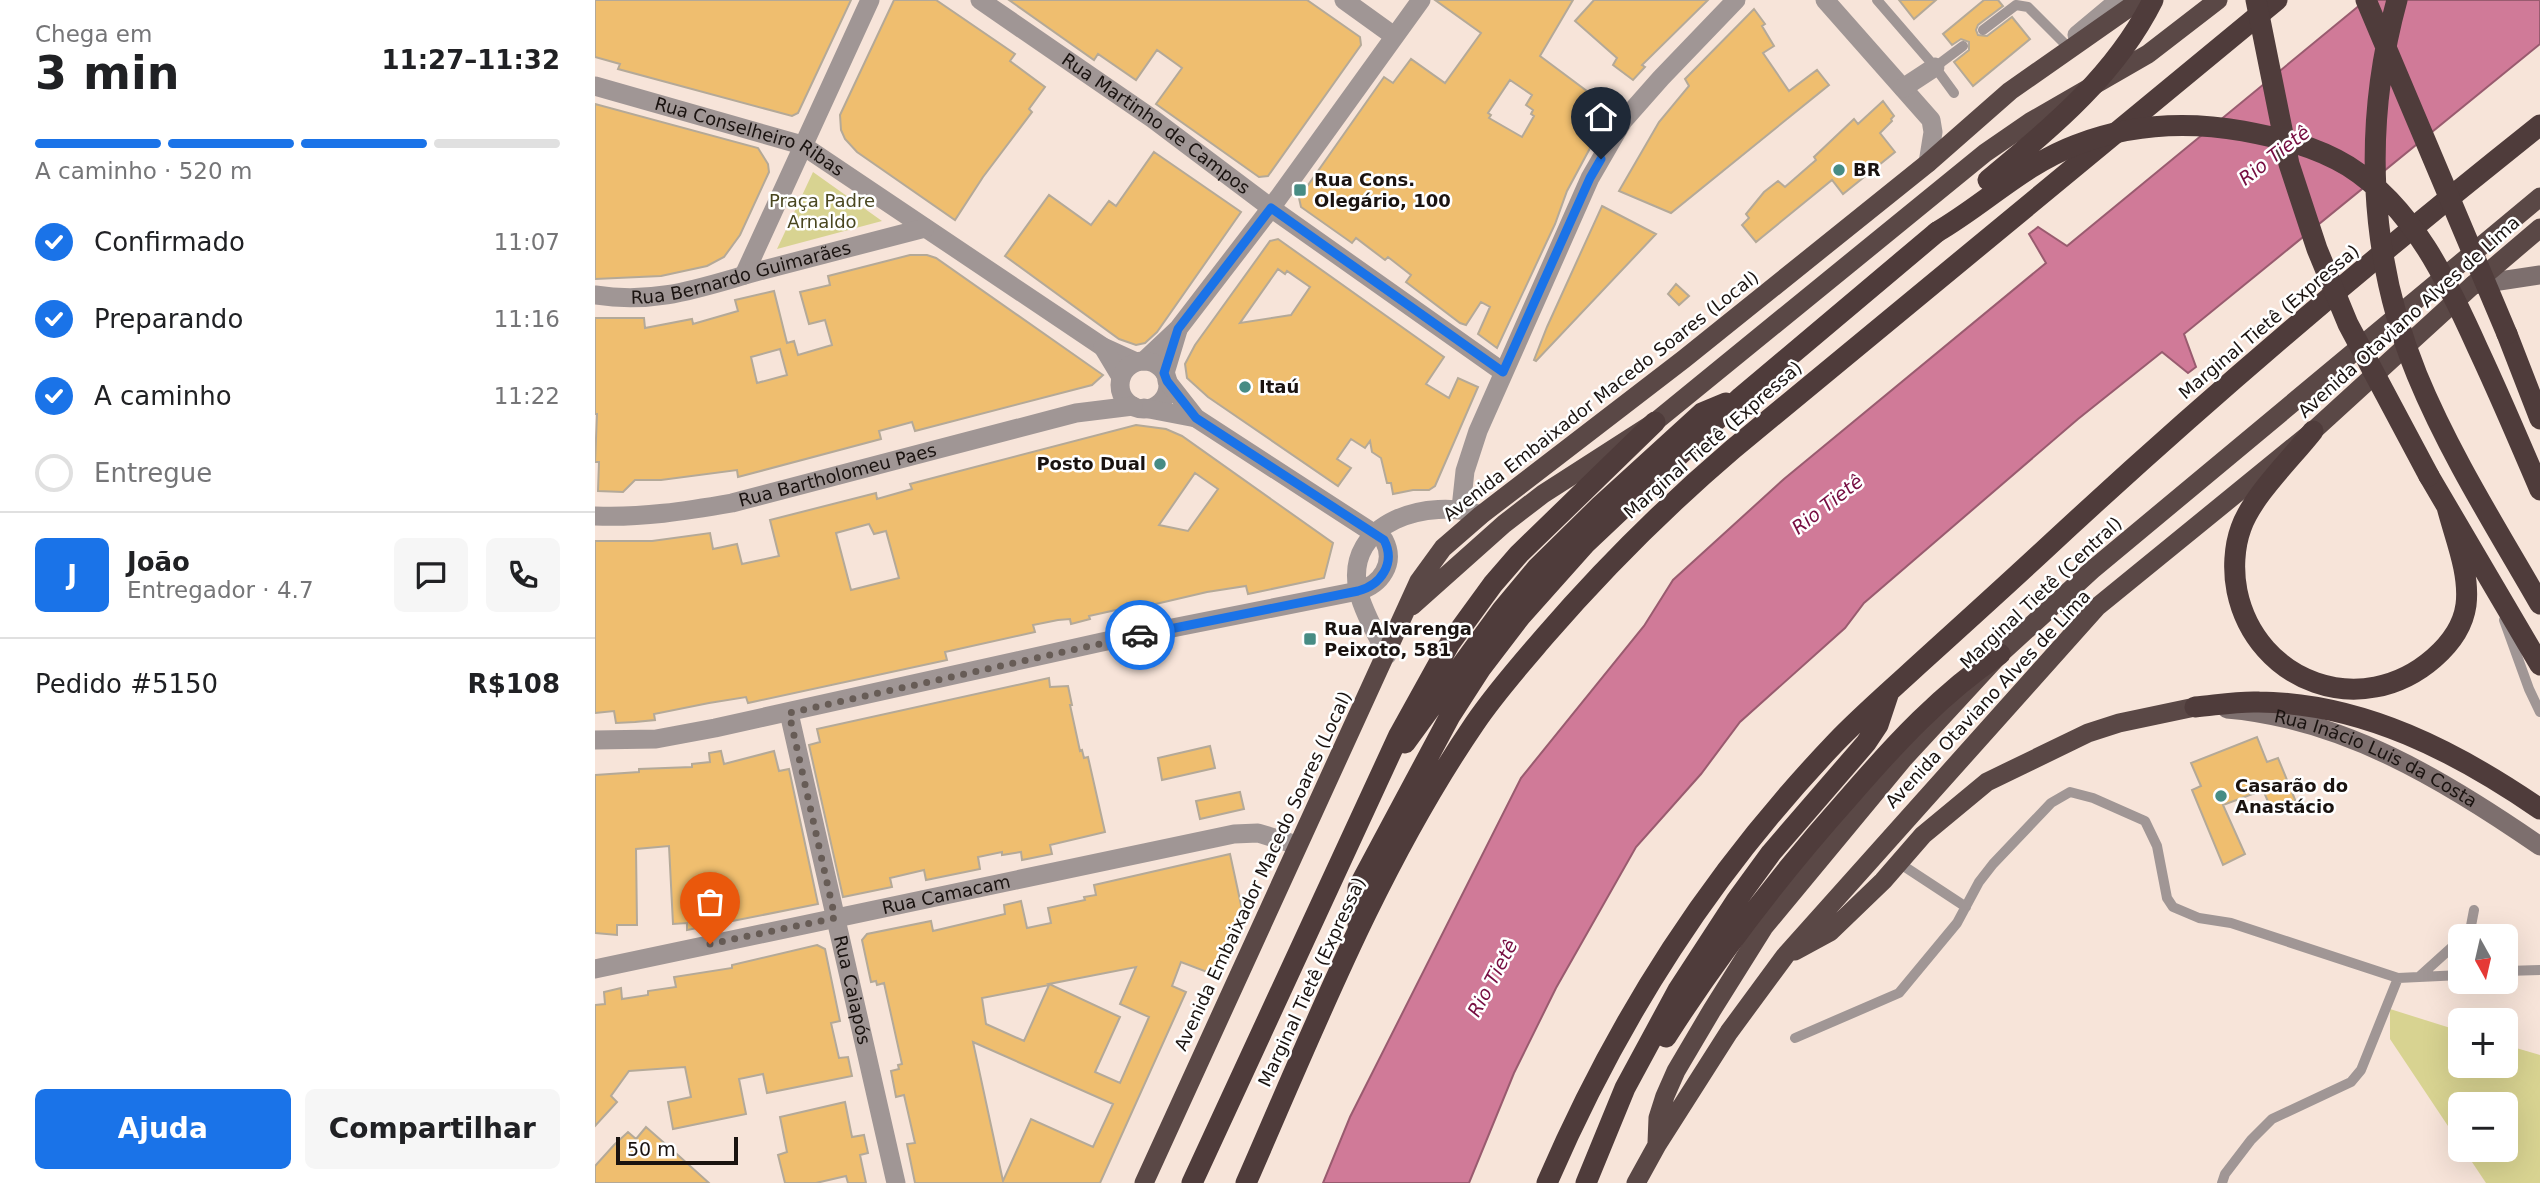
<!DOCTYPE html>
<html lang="pt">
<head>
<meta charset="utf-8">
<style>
	body { margin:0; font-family:"DejaVu Sans",sans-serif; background:#f6f6f6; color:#202124; height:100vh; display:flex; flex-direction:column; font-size:26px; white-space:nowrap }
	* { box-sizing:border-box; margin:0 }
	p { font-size:23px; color:#757577 }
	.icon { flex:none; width:38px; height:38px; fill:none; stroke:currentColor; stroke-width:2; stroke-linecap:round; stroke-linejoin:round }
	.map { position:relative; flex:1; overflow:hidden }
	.panel { display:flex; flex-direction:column; background:#fff; width:595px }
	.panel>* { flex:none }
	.needle { width:46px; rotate:172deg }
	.tools { position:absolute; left:1853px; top:924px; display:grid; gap:14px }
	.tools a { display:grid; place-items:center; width:70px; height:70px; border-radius:10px; background:#fff; box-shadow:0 7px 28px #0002; font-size:35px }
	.scale { position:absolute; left:21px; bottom:18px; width:122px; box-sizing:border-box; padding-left:7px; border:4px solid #1a1310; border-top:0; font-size:19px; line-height:24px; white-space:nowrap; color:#1a1310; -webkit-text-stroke:5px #fff; paint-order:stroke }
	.pin { position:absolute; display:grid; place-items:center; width:60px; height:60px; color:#fff; margin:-72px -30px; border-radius:50% 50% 50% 0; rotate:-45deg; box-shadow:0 0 7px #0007 }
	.pin .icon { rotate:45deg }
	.courier { position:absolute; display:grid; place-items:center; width:70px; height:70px; margin:-35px; border:5px solid #1a73e8; border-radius:50%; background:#fff; color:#222; box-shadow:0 2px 9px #0007 }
	.head em { font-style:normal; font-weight:700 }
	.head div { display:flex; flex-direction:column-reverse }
	.head { display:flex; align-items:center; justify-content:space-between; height:119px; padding:0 35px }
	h1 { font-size:46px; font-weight:700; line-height:52px }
	.bar { display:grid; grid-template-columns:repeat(4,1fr); gap:10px 7px; align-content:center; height:84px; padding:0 35px }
	.bar i { height:9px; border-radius:5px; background:#e0e0e0 }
	.bar .selected { background:#1a73e8 }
	.bar p { grid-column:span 4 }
	.line { display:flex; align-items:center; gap:18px; padding:0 35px; border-top:2px solid #e0e0e0 }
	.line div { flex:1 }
	.round { display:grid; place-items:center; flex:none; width:74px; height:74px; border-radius:10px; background:#f6f6f6 }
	ol { padding:0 35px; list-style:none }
	li { display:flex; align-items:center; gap:21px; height:77px }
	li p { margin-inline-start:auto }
	li .icon { padding:7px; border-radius:50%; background:#1a73e8; color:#fff; stroke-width:4 }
	li:last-child { color:#757577 }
	li i { width:38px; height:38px; border:4px solid #e0e0e0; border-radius:50% }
	.action { display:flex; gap:14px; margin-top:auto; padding:14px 35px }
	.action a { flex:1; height:80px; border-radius:10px; background:#1a73e8; color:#fff; font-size:28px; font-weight:700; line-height:80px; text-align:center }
	.action a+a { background:#f6f6f6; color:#202124 }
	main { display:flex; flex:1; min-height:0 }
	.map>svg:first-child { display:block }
	.green { fill:#d8d391 }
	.water { fill:#d07a98; stroke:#995b6f; stroke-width:2 }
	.building { fill:#efbe6f; stroke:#b4a998; stroke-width:2; fill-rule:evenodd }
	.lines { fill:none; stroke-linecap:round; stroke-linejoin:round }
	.service { stroke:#a09695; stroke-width:10 }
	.minor { stroke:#a09695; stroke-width:19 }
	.tertiary { stroke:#a09695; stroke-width:19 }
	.secondary { stroke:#7d6f6e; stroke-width:19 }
	.trunk { stroke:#5a4846; stroke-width:19 }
	.motorway { stroke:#4f3c3b; stroke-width:21 }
	.motorway-bridge { stroke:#4f3c3b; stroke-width:21 }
	.done { stroke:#675c56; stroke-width:7; stroke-dasharray:0 12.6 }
	.route { stroke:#1a73e8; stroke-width:9 }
	.poi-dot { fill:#478c84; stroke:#fff; stroke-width:2.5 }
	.labels { text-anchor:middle; stroke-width:5; stroke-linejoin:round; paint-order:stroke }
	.street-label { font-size:18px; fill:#1a1310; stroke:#fff }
	.poi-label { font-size:18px; font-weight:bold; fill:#1a1310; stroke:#fff; text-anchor:start }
	.park-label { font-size:18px; fill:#49461f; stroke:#fff }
	.water-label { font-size:19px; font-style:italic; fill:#760d41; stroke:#fff }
</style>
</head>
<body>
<main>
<section class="panel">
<div class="head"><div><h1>3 min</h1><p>Chega em</p></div><em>11:27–11:32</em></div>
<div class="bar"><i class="selected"></i><i class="selected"></i><i class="selected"></i><i></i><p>A caminho · 520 m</p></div>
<ol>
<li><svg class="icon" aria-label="check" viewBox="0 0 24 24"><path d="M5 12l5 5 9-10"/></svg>Confirmado<p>11:07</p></li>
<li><svg class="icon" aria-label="check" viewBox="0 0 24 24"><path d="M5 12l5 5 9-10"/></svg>Preparando<p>11:16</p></li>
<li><svg class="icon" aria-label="check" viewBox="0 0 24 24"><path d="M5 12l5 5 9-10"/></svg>A caminho<p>11:22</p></li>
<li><i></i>Entregue</li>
</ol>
<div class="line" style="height:126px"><b class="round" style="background:#1a73e8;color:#fff">J</b><div><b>João</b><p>Entregador · 4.7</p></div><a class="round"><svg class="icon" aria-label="chat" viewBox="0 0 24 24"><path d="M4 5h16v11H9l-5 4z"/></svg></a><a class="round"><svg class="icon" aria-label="phone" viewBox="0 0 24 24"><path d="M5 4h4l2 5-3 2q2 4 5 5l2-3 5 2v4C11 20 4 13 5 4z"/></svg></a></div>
<div class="line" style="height:91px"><div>Pedido #5150</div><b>R$108</b></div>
<div class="action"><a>Ajuda</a><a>Compartilhar</a></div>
</section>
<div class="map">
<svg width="1945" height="1183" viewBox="0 0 1945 1183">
	<rect width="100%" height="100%" fill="#f7e4d9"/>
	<!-- green -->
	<path class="green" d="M218 172 287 221 182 249Z
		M1795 1009 1865 1031 1866 1066H1911V1045L1945 1055V1183H1891L1869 1150H1911V1104H1866L1865 1144 1795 1039Z"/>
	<!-- water -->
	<path class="water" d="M1771 0H1945V44L1589 334 1601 367 1593 373 1567 352 1483 419 1269 603 1250 628 1145 722 1106 774 1041 847 961 988 919 1073 874 1183H728L755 1117 926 778 1049 626 1078 580 1189 479 1451 263 1434 234 1443 227 1472 246Z"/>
	<!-- building -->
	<path class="building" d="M0 0H256L203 113 197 116 23 69 25 64 0 57Z
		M299 0H341L420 54 415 61 450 87 434 109 437 112 388 177 360 220 262 152 250 139 246 130 245 115Z
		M414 0H712L765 37 766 45 673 176 664 177 561 104 587 68 562 50 541 80 503 54 499 60Z
		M840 0H978L945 56 1016 109 972 191 960 224 902 348 883 334 895 307 886 302 871 325 865 323 811 282 816 275 793 257 790 260 761 238 757 243 706 207 704 198 789 77 798 83 816 59 850 83 886 33ZM915 80 937 95 931 105 938 110 936 114 939 116 927 137 894 118 896 115 893 113Z
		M999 0H1113L1047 65 1050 67 1038 80 1018 65 1022 58 980 21Z
		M1304 0H1341L1319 19Z
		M1389 0H1403L1408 6 1383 25 1381 30 1383 35 1392 36 1417 17 1435 39 1378 86 1359 62 1374 50V42L1366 39 1357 45 1348 34Z
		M1159 9 1170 24 1167 26 1179 46 1168 53 1194 91 1222 70 1234 85 1076 213 1024 191 1064 122 1094 86 1090 79Z
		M1288 101 1299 116 1296 119 1297 121 1285 133 1300 152 1248 194 1237 180 1161 242 1147 225 1154 218 1151 214 1169 192 1183 181 1190 187 1221 160 1219 157 1259 119 1263 124Z
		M0 104 163 148 173 164 174 172 145 235 129 257 112 266 66 276 0 279Z
		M559 152 646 212 562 332 550 343 541 345 524 339 410 256 454 195 496 225 514 201 521 206Z
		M1007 206 1061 234 941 361 939 360 952 327Z
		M683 239 849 357 831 384 854 398 863 378 883 387 840 486 834 490H818L798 494 796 483H792L786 458 777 452 775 441 770 448 756 439 742 459 756 468 743 486 613 397 592 378 590 364 600 345 675 241ZM683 269 690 274 692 271 715 287 696 315 645 323Z
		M315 255H332L341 258 508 375 497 385 320 431 317 422 284 431 286 439 143 477 142 470 66 480H40L28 492 3 491 4 462H0L2 414H0V318H49L50 328 97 319 98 324 143 311 140 300 179 291 192 343 199 341 203 355 237 345 230 320 214 324 205 292 235 285 233 276ZM185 349 192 375 162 383 156 357Z
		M1081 284 1094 296 1084 305 1073 294Z
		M541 425 571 429 587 436 738 543 729 578 653 594 651 586 612 592 522 613 521 610 494 616 495 619 476 624 475 619 463 620 438 625 440 632 350 652 352 660 153 703 151 697 114 703 59 714 60 720 40 722 21 723 19 711 0 713V541H57L115 533 118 549 142 544 147 564 184 556 175 520 281 493 282 499 317 489 315 484ZM600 473 623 489 593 531 564 525ZM274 524 279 534 291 531 304 578 256 590 241 533Z
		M454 678 455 687 473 686 477 705H475L485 751 487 750 489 758 493 757 510 832 455 845 457 854 427 860 426 852 407 855V852L383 857 385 869 331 880 329 870 295 878 297 887 248 897 214 745 225 742 222 729Z
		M1662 737 1672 762 1683 758 1701 802 1678 813 1668 790 1628 805 1650 854 1628 865 1597 790 1606 786 1596 763Z
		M615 746 620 768 567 780 563 758Z
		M126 751 129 764 179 751 184 771 194 769 223 904 92 930V923L78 924 74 846 41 849 42 925H22V935L0 933V775L44 772V769L97 767V764L115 762 114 753Z
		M645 792 649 809 605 819 601 801Z
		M635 854 648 914 620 975 586 962 577 986 591 992 505 1183H320L312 1144 320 1143 309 1095 301 1097 296 1071 304 1069 303 1065 307 1064 289 983 282 985 281 981 276 982 267 940 272 934 336 921 338 931 410 914 409 905 426 901 432 928 456 923 453 908 490 900 489 897 501 895 499 885ZM541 967 525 1004 554 1017 525 1083 500 1072 525 1017 454 984ZM454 985 429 1041 391 1024 387 998ZM378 1042 518 1104 498 1147 436 1119 408 1181Z
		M222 945 230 949 245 1021 236 1023 244 1058 253 1057 257 1076 172 1093 168 1074 144 1079 151 1114 78 1129 73 1102 96 1097 90 1067 34 1071 16 1096 22 1102 0 1126V1005L10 1004 9 992 26 988 27 999 53 995V991L81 987 79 977 137 968V965Z
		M250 1102 257 1137 269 1135 273 1153 265 1155 271 1183H253L251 1176 221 1183H190L183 1155 192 1152 185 1117Z
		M51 1127 84 1156 114 1183H0V1166L19 1145 33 1132 41 1139Z"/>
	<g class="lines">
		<!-- service -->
		<path class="service" d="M1282 0 1340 67 1359 93
			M1388 30 1421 5 1433 7 1470 44
			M1340 67 1368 46
			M1909 620 1934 689 1945 712
			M1304 863 1371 907
			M1869 936 1875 931 1879 910
			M1911 971 1945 970
			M1825 976 1866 939
			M1200 1038 1304 993 1362 923 1384 882 1398 864 1456 803 1475 792 1498 798 1550 821 1562 846 1572 898 1578 907 1604 918 1636 923 1803 978 1866 975
			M1627 1183 1630 1174 1656 1140 1677 1119 1756 1082 1766 1070 1803 978"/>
		<!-- minor -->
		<g class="minor">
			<path id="s1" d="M385 0 558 119 676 208 908 372"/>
			<path d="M749 0 799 36"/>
			<path id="s2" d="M0 86 207 145 508 347 541 362"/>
			<path d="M149 275 275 0"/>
			<path id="s3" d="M0 295C64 305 109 286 168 270 222 256 276 242 330 228"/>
			<path d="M508 347 526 377"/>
			<path d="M549 361 583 329 676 208 826 0"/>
			<path d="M570 373 583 330"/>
			<path d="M866 508 870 471 883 431 995 178 1028 121 1066 78 1141 0"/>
			<path id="s4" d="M194 713 301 1183"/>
			<path d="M0 740 61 739 120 728 507 642 763 591"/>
			<path id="s5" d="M0 969 639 834 663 833 702 845"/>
		</g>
		<!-- tertiary -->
		<g class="tertiary">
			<path d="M1230 0 1336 120 1338 132 1333 163"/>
			<path d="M1482 35 1524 0"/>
			<path d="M1308 88 1340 67"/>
			<circle cx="549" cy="385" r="24"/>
			<path d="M572 381 601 418 789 540C801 563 786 585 763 591"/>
			<path d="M549 408 601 418"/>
			<path id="s6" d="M0 516C46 518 91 511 137 503L481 413 538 406"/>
			<path d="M792 655C782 635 768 612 763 590 749 521 835 497 886 515"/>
		</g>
		<!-- secondary -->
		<g class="secondary">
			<path d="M1878 285 1945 275"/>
			<path id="s7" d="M1632 709C1749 719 1851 781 1945 846"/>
		</g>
		<!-- trunk -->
		<path class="trunk" d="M817 606 909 524 948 494 1060 422 1390 153 1435 122 1553 54 1623 0
			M1200 951 1235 932 1288 881 1328 835 1392 782 1493 733 1524 723 1600 707
			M1062 1143 1063 1118 1070 1096 1081 1071 1117 1010 1169 927 1309 758 1405 654 1497 570 1945 197
			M549 1183 824 581 848 548 886 515 1089 359 1333 163 1415 91 1545 0
			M1041 1183 1062 1145 1134 1032 1190 956 1502 607 1718 431 1878 285 1945 228"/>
		<!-- motorway -->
		<path class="motorway" d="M1912 334 1945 419
			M1718 431C1697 458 1657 496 1646 528 1639 547 1638 571 1642 591 1661 683 1767 721 1839 658 1855 644 1868 627 1871 605 1875 573 1860 538 1852 507
			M1834 476 1945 665
			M1600 707C1622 705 1643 701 1664 702 1768 703 1862 752 1945 809
			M810 743 907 610 942 568 1005 506 1107 413 1131 403
			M763 925V888L855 716 886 668 925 617 991 543 1146 397 1342 232
			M1071 1037C1126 951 1188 871 1255 796 1300 744 1347 693 1405 654
			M597 1183 804 735 855 643 898 584 924 554 1060 422
			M651 1183C720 1026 783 865 880 723 901 692 926 664 950 636 1008 569 1070 507 1138 449L1682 0
			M952 1183C1024 1016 1116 873 1241 742 1267 715 1295 691 1322 666 1364 628 1406 590 1447 552 1607 403 1774 261 1945 125
			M991 1183 1030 1088 1083 990 1141 901 1176 853 1271 743 1283 725 1293 695"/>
		<!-- motorway-bridge -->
		<path class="motorway-bridge" d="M1661 0 1694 164 1722 249 1753 324 1834 476
			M1771 0 1912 334
			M1802 0C1768 124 1773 255 1822 375 1855 455 1902 529 1945 604
			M1393 180C1457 127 1520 76 1558 0
			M1342 232C1390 204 1428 165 1481 145 1535 124 1591 121 1648 131 1685 138 1720 146 1753 166 1818 207 1853 282 1883 349 1905 396 1925 443 1945 490"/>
	</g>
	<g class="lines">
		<!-- done -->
		<path class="done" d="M115 944 240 918 194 713 545 635"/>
		<!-- route -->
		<path class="route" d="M545 635 763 591C786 585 801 563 789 540L601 418 572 381 569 373 583 329 676 208 908 372 995 178 1006 159"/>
	</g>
	<!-- markers -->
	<g class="poi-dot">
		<circle cx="1244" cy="170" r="7"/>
		<rect x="698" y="183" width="14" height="14" rx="3.5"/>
		<circle cx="650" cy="387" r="7"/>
		<circle cx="565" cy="464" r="7"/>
		<rect x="708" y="632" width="14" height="14" rx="3.5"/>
		<circle cx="1626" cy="796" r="7"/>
	</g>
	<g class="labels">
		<!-- street labels -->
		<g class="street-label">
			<text dy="6" stroke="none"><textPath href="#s1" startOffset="215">Rua Martinho de Campos</textPath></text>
			<text dy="6" stroke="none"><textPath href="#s2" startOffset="163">Rua Conselheiro Ribas</textPath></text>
			<text dy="6" stroke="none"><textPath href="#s3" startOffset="149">Rua Bernardo Guimarães</textPath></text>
			<text transform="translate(1814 317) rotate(-42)" y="6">Avenida Otaviano Alves de Lima</text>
			<text transform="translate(1674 322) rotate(-40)" y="6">Marginal Tietê (Expressa)</text>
			<text transform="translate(1006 396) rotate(-38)" y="6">Avenida Embaixador Macedo Soares (Local)</text>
			<text transform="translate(1118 440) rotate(-41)" y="6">Marginal Tietê (Expressa)</text>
			<text dy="6" stroke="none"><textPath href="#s6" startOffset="247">Rua Bartholomeu Paes</textPath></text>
			<text transform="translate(1446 593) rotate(-43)" y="6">Marginal Tietê (Central)</text>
			<text transform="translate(1393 699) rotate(-47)" y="6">Avenida Otaviano Alves de Lima</text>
			<text dy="6" stroke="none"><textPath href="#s7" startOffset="158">Rua Inácio Luis da Costa</textPath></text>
			<text transform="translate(668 871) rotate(-65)" y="6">Avenida Embaixador Macedo Soares (Local)</text>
			<text dy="6" stroke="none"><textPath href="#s5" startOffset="359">Rua Camacam</textPath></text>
			<text transform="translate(717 982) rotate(-65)" y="6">Marginal Tietê (Expressa)</text>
			<text dy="6" stroke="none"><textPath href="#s4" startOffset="284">Rua Caiapós</textPath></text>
		</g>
		<!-- poi labels -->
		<g class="poi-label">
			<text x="1258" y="176">BR</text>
			<text x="719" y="186">Rua Cons.<tspan x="719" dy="21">Olegário, 100</tspan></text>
			<text x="664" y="393">Itaú</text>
			<text x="551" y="470" text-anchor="end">Posto Dual</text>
			<text x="729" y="635">Rua Alvarenga<tspan x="729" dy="21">Peixoto, 581</tspan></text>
			<text x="1640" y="792">Casarão do<tspan x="1640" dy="21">Anastácio</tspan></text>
		</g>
		<!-- park labels -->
		<g class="park-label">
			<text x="227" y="207">Praça Padre<tspan x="227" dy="21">Arnaldo</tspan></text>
		</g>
		<!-- water labels -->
		<g class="water-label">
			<text transform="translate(1679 155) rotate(-38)" y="7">Rio Tietê</text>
			<text transform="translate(1232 504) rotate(-38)" y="7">Rio Tietê</text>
			<text transform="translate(897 978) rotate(-62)" y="7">Rio Tietê</text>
		</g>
	</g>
</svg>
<div class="tools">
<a><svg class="needle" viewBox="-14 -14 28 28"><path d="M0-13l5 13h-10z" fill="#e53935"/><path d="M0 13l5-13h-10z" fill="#757577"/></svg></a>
<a>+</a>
<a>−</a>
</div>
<div class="scale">50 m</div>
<div class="pin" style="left:115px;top:944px;background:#ea580c"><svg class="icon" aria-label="bag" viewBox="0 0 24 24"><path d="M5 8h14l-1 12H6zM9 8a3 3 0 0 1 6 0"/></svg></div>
<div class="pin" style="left:1006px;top:159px;background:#1f2937"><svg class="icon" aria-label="home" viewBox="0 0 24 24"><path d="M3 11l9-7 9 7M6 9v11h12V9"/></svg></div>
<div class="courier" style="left:545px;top:635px"><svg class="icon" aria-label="car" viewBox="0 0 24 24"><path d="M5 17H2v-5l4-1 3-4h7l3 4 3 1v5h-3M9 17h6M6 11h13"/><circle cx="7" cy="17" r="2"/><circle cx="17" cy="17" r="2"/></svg></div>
</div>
</main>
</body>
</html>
